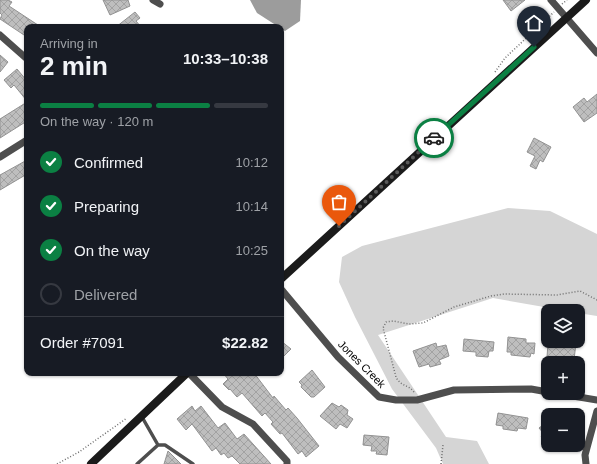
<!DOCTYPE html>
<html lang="en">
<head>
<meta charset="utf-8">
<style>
	body { margin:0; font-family:Helvetica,sans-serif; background:#242831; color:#f1f3f6; height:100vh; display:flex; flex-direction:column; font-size:15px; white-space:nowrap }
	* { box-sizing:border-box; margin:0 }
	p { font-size:13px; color:#9ea1a6 }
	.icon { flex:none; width:22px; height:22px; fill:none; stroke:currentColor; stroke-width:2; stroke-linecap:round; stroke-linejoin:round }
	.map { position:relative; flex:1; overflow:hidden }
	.side { position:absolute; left:24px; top:24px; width:260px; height:352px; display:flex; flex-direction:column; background:#171b24; border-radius:8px; box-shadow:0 1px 3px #0004 }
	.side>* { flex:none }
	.tools { position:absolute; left:541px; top:304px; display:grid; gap:8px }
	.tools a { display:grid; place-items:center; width:44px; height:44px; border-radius:8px; background:#171b24; box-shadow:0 1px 3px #0004; font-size:20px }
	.pin { position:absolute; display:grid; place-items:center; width:34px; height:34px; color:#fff; margin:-41px -17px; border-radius:50% 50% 50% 0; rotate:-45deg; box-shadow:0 0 4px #0007 }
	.pin .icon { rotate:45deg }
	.courier { position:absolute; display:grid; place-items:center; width:40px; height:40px; margin:-20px; border:3px solid #0b8043; border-radius:50%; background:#fff; color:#222; box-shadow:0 1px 5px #0007 }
	.summary em { font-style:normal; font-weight:800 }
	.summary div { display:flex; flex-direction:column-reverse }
	.summary { display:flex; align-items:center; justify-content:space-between; height:68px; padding:0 16px }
	h1 { font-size:26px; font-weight:800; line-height:30px }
	.bar { display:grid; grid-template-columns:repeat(4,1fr); gap:6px 4px; align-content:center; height:48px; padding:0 16px }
	.bar i { height:5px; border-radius:3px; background:#363941 }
	.bar .current { background:#0b8043 }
	.bar p { grid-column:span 4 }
	.line { display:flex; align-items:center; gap:10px; padding:0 16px; border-top:1px solid #363941 }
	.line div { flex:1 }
	ol { padding:0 16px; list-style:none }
	li { display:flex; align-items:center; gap:12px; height:44px }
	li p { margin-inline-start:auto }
	li .icon { padding:4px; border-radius:50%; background:#0b8043; color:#fff; stroke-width:4 }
	li:last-child { color:#9ea1a6 }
	li i { width:22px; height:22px; border:2px solid #363941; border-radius:50% }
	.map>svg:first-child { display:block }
	.green { fill:#d5d5d5 }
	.water { fill:#9c9c9c }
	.building { fill:url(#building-cross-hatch); stroke:#929292 }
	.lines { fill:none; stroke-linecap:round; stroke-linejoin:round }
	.path { stroke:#707070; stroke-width:1.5; stroke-dasharray:1 2; stroke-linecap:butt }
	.lane { stroke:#4e4e4e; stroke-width:3.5 }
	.street { stroke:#4e4e4e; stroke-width:7 }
	.secondary { stroke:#1b1b1b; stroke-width:8 }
	.done { stroke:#595959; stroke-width:4; stroke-dasharray:0 7.2 }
	.route { stroke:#0b8043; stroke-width:5 }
	.labels { text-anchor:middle; stroke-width:3; stroke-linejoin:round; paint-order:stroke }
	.street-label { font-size:11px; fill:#000; stroke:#fff }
</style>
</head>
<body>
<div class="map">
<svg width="597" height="464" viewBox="0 0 597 464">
	<defs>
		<pattern id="building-cross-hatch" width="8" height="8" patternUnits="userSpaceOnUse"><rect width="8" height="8" fill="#bebebe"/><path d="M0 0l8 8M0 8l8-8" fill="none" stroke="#a2a2a2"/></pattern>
	</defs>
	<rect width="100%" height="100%" fill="#fff"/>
	<!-- green -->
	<path class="green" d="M508 208 550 211 597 234V316L578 313V311H567L493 298 378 335 446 437 477 441 489 464H443L436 448 392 389 355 317 339 282 342 257 362 246Z"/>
	<!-- water -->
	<path class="water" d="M250 0H301L300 21 285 31 257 13Z"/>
	<!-- building -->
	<path class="building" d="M0 0H8L12 2 9 6 41 27H27V37L0 19 2 15 0 13Z
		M103 0H128L130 6 110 15Z
		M503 0H525L511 11Z
		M135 12 140 18 136 21 141 27H116Z
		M0 55 8 62 0 72Z
		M17 69 27 81V101L14 85 11 88 4 80Z
		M597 94V113L584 122 573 107 584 98 587 102Z
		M27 102V121L0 138V119Z
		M534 138 551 147 543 162 540 160 536 169 530 166 535 156 527 152Z
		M27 160V174L0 190V175Z
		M508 337 526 339V343H535L534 354 531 353 530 357 511 355V352H507Z
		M464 339 494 342 493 351H489L488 357 476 356V352L463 351Z
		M281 341 291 349 281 359Z
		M562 341 576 343 574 360 547 357 548 343 562 345Z
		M436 343 437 347 446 345 449 356 439 360 441 364 430 367 429 364 419 367 413 351Z
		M312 370 325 387 314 397H311L301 387 302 385 299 382Z
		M223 373H254L273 398 274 396 286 410 288 408 297 418 319 446 306 457 302 451 298 454 282 433 280 434 271 424 273 422 265 413 262 416 242 393 237 397 230 389 229 390 223 384 228 379Z
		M332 403 339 407 341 405 348 410 347 415 353 419 347 428 340 424 336 429 320 416Z
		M192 406 195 411 201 406 218 428 225 423 237 439 244 434 271 464H240L232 456 228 458 224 453 221 455 216 448 212 451 192 424 186 430 177 419Z
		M498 413 528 418 526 429 518 428 517 431 503 429V426L496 425Z
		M548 421V446L541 436 544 434 539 428Z
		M364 435 389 437 387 455 376 454 377 451H371L372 446 363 445Z
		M168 451 181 464H164Z"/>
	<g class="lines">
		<!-- path -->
		<path class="path" d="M562 4 567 0
			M495 72 505 58 554 12
			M414 392C409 385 400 386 396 377L383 328 386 322 393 321 409 324 423 323 454 307 491 296 504 294 557 295 580 291 597 300
			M57 464 79 452 127 418
			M441 464 443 445"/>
		<!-- lane -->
		<path class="lane" d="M158 445H165L193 464
			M137 464 158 445 142 417"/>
		<!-- street -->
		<path class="street" d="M153 0 160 4
			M551 0 597 53
			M0 35 27 59
			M0 157 27 140
			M281 289 338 357 379 397 396 400H417L454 390 531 389 548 392
			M189 373 222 407 253 424 287 461V464
			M555 393 597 400
			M586 464 585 455 597 411"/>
		<!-- secondary -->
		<path class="secondary" d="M281 279 586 0
			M91 464 187 373"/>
	</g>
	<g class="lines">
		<!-- done -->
		<path class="done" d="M339 226 434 138"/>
		<!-- route -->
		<path class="route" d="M434 138 534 47"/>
	</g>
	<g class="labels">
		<!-- street labels -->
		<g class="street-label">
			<text transform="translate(362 364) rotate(45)" y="4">Jones Creek</text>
		</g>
	</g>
</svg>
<div class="tools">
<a><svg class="icon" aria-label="layers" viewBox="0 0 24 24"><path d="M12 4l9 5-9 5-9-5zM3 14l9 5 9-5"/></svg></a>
<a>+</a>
<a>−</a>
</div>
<div class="pin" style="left:339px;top:226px;background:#ea580c"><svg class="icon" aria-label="bag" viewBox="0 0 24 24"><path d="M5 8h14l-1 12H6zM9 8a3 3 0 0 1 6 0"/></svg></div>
<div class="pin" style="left:534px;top:47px;background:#1f2937"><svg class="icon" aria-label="home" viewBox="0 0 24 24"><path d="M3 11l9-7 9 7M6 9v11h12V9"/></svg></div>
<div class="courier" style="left:434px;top:138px"><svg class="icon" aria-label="car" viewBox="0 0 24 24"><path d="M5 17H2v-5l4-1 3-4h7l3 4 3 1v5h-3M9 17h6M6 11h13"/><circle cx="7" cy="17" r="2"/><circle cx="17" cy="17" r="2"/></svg></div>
<section class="side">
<div class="summary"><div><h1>2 min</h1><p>Arriving in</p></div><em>10:33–10:38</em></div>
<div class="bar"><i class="current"></i><i class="current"></i><i class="current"></i><i></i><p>On the way · 120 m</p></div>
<ol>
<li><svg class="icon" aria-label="check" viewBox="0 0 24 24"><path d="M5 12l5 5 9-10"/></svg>Confirmed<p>10:12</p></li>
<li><svg class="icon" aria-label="check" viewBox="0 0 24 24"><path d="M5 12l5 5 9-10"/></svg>Preparing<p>10:14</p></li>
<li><svg class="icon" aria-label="check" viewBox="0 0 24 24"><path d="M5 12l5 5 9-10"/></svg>On the way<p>10:25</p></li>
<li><i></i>Delivered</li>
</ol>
<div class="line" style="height:52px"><div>Order #7091</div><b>$22.82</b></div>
</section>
</div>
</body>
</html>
